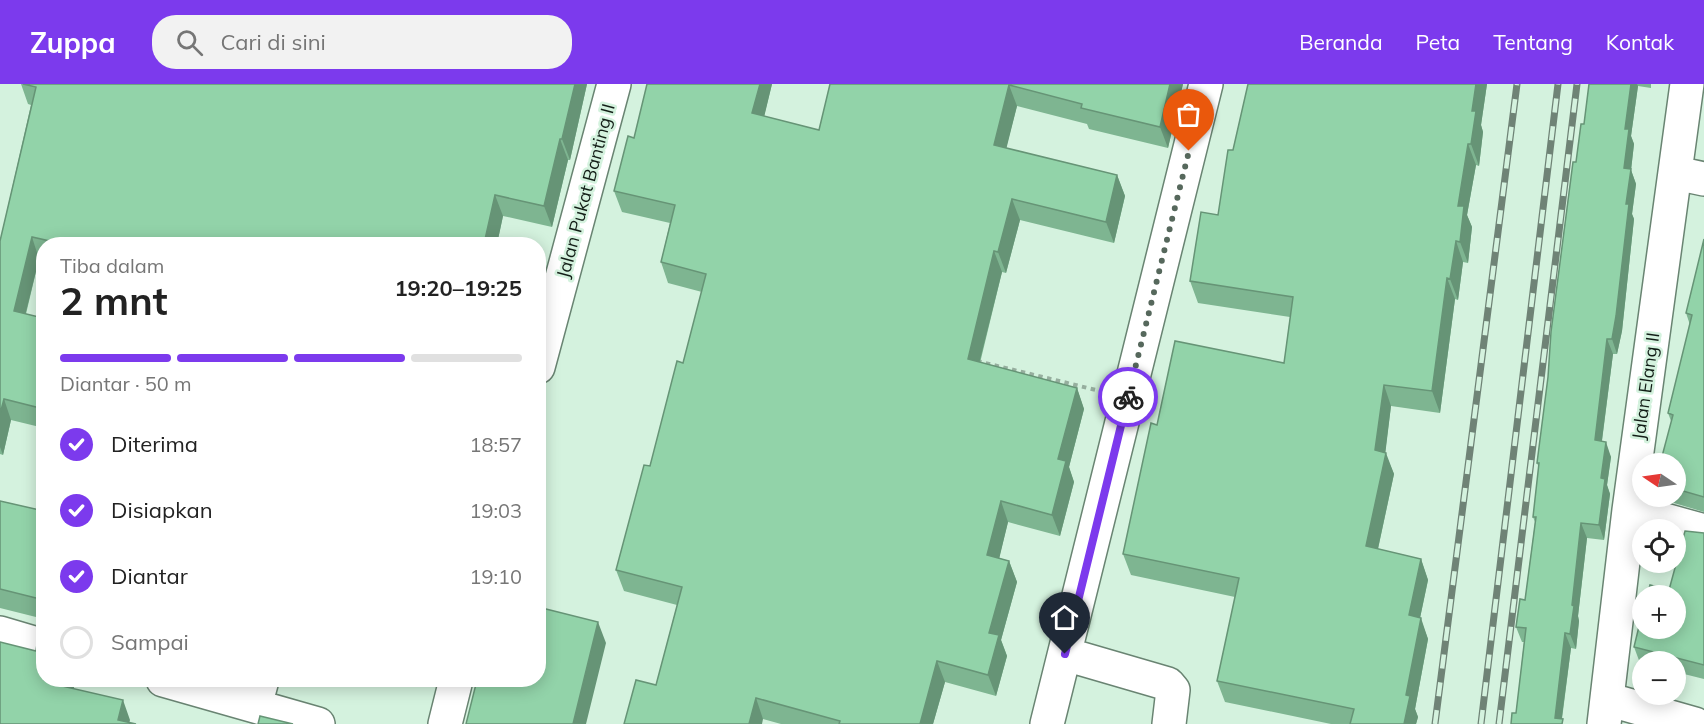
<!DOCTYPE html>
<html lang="id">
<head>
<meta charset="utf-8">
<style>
	body { margin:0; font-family:Mulish,sans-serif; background:#f2f2f2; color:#222; height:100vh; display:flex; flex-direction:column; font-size:22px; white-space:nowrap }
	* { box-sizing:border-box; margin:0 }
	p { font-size:20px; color:#767676 }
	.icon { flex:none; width:33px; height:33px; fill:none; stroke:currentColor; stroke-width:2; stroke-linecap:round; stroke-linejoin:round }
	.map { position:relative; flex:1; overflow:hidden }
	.side { position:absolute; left:36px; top:153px; width:510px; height:450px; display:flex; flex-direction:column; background:#fff; border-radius:24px; box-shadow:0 3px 15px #0003 }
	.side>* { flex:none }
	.needle { width:39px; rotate:283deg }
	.buttons { position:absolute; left:1632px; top:369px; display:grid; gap:12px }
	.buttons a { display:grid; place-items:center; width:54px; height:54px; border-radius:50%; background:#fff; box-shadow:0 3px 15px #0003; font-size:30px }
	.pin { position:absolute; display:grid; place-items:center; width:51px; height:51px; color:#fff; margin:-62px -26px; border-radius:50% 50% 50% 0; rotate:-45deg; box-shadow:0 0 6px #0007 }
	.pin .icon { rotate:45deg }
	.courier { position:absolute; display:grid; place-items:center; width:60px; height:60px; margin:-30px; border:4px solid #7c3aed; border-radius:50%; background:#fff; color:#222; box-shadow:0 2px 8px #0007 }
	.overview em { font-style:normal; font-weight:700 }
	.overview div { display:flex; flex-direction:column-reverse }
	.overview { display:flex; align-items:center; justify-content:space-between; height:102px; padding:0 24px }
	h1 { font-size:39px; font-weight:700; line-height:45px }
	.bar { display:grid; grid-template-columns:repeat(4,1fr); gap:9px 6px; align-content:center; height:72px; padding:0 24px }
	.bar i { height:8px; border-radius:4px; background:#e0e0e0 }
	.bar .current { background:#7c3aed }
	.bar p { grid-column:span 4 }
	ol { padding:0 24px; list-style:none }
	li { display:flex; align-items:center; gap:18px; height:66px }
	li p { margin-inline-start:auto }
	li .icon { padding:6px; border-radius:50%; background:#7c3aed; color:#fff; stroke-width:4 }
	li:last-child { color:#767676 }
	li i { width:33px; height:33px; border:3px solid #e0e0e0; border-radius:50% }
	header { display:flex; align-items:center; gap:36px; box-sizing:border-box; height:84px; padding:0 30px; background:#7c3aed; color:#fff }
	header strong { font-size:28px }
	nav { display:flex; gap:33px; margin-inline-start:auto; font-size:21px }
	.search { width:420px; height:54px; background:#f2f2f2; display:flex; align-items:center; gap:15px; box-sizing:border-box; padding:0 21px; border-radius:24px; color:#767676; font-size:22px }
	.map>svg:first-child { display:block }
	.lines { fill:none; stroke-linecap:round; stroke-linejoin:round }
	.minor-casing { stroke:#698472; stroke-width:36 }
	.path { stroke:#96ae9e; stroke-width:4; stroke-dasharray:4.5 4.5; stroke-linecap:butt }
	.minor { stroke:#fff; stroke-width:33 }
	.rail-casing { stroke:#6f8376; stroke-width:7 }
	.rail { stroke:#d4f2de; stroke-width:4.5; stroke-dasharray:14; stroke-linecap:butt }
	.wall { fill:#7eb591 }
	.shaded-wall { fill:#669476 }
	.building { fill:#92d3a9; stroke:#669476; stroke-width:1.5 }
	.done { stroke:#56685c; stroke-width:6; stroke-dasharray:0 10.8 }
	.route { stroke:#7c3aed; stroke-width:8 }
	.labels { text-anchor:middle; stroke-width:5; stroke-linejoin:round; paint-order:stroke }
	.street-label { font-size:18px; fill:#121d16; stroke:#d4f2de }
</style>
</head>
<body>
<header>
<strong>Zuppa</strong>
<div class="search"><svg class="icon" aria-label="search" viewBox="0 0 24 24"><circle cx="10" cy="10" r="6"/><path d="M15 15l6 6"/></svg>Cari di sini</div>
<nav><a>Beranda</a><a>Peta</a><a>Tentang</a><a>Kontak</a></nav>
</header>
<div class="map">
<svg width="1704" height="640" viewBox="0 0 1704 640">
	<rect width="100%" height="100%" fill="#d4f2de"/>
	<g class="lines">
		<!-- minor casing -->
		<g class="minor-casing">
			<path id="minor" d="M1676 89 1704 95
				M538 283 614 0
				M1629 426 1704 447
				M0 549 44 562
				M1065 570 1168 600 1173 606 1169 640
				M163 596 318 640
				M1607 615 1695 640
				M255 622 262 596
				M445 640 456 596
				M1047 640 1206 0
				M1604 640 1629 426 1687 0"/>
		</g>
		<!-- path -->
		<path class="path" d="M977 277 1096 306"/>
		<!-- minor -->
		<use href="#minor" class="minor"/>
		<!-- rail casing -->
		<g class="rail-casing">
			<path id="rail" d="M1435 640 1517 0
				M1481 640 1558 0
				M1499 640 1577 0"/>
		</g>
		<!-- rail -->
		<use href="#rail" class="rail"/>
	</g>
	<!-- wall -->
	<path class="wall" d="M21 0H587L570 76H568L552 143 503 132 497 160H44V175H39L26 230 44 235V344L11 336 3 371 0 370V157L31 21 28 20Z
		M647 0H772L764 32 819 46 830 0H1183L1168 64 1089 45 1087 40 1017 22 1006 64 1117 91 1125 112 1114 159 1020 136 1006 189 1002 188 980 279 1077 304 1084 325 1069 383 1074 398 1060 452 1008 438 999 474 1009 477 1017 498 1001 556 1007 572 996 612 945 598 933 640H781L763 635 656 601 677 521 624 507 616 486 683 279 702 208 668 199 661 178 670 139 622 128 614 107 634 54Z
		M1248 0H1487L1481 41 1483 48 1479 82 1476 81 1467 131 1472 143 1468 179 1463 178 1458 216 1455 215 1440 329 1391 322 1385 369 1394 390 1378 465 1421 475 1428 496 1420 534 1428 555 1415 625 1418 633 1416 640H1331L1225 618 1217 597 1235 513 1131 491 1123 470 1157 341 1284 279 1290 233 1198 219 1190 197 1218 131Z
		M1589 0H1651V4L1638 2 1631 52 1634 60 1631 86 1636 100 1632 130 1634 135 1622 247 1617 270H1613L1602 357 1611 373 1607 401 1610 410 1604 456 1587 454 1578 532 1579 537 1576 565 1571 564 1562 635 1516 629 1524 558H1522L1516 543 1525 516 1535 438 1533 433 1539 384 1537 379 1576 78 1584 40Z
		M1704 155V428L1661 415 1660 412H1676V380L1671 337 1668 329 1690 241 1686 229Z
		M0 417 44 427V535L0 524Z
		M1704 449V595L1676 588V578H1642V579H1640L1634 563Z"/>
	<!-- shaded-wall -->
	<path class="shaded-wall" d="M575 0H587L570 76 562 55Z
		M760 0H772L760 50 752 29Z
		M1170 0H1183L1168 64 1160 43Z
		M1476 0H1487L1481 41 1483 48 1479 82 1471 60 1472 27Z
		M1631 0H1637L1638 2 1631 52 1634 60 1631 86 1636 100 1632 130 1634 135 1622 247 1617 270 1612 255 1626 120 1624 84 1625 45Z
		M1009 1 1017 22 1002 82 994 61Z
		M560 55 568 76 552 143 544 122Z
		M1468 60 1476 81 1467 131 1472 143 1468 179 1460 158 1458 122Z
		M1117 91 1125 112 1114 159 1106 138Z
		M495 111 503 132 497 160H484Z
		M1012 115 1020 136 1006 189 998 168Z
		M32 153 39 175 21 248 14 227Z
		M1456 157 1463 178 1458 216 1450 195Z
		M994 167 1002 188 975 296 968 275Z
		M1447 194 1455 215 1440 329 1432 307Z
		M1607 255 1613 270 1600 371 1595 356Z
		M1384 301 1391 322 1384 380 1386 369 1394 390 1374 483 1366 462 1375 366Z
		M1077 304 1084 325 1069 383 1074 398 1060 452 1052 431 1058 375Z
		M4 315 11 336 3 371 0 363V330Z
		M1606 358 1611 373 1607 401 1610 410 1604 456 1599 441 1601 394Z
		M1001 417 1008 438 995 492 987 471Z
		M1581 439 1587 454 1578 532 1579 537 1576 565 1570 550 1572 521Z
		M1421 475 1428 496 1416 553 1409 531Z
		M1009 477 1017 498 1001 556 1007 572 996 612 988 591 989 549Z
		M1421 534 1428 555 1415 625 1418 633 1416 640H1404L1406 611Z
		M598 538 606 559 586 640H573Z
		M1565 549 1571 564 1561 640 1555 634Z
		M937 577 945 598 933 640H920Z
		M64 596H76L69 622 62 602Z
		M756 614 763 635 762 640H749Z
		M123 616 130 636 129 640 118 636Z"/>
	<!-- building -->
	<path class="building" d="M23 0H575L562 55H560L544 122 495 111 484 160H63L32 153 14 227 43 234 42 237 44 238V325L4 315 0 330V157L36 3Z
		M647 0H760L752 29 819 46 830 0H1170L1160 43 1081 24 1082 20 1009 1 994 61 1117 91 1106 138 1012 115 998 168 994 167 968 275 1077 304 1058 375 1066 377 1052 431 1001 417 987 471 1009 477 989 549 999 551 988 591 937 577 920 640H839L840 637 756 614 749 640H624L636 596 656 601 682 503 616 486 644 381 650 382 677 277 683 279 706 190 661 178 675 121 614 107 628 52 634 54Z
		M1248 0H1476L1472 27H1476L1471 60H1468L1458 122H1464L1460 158 1456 157 1450 195 1447 194 1432 307 1384 301 1375 366 1386 369 1366 462 1421 475 1409 531 1421 534 1406 611 1410 612 1404 640H1350L1354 625 1217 597 1239 494 1123 470 1151 339 1157 341 1175 257 1284 279 1293 213 1190 197 1201 128 1218 131 1228 66H1233Z
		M1589 0H1631L1625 45H1629L1624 84 1631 85 1626 120H1629L1616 232 1612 255H1607L1595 356 1606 358 1601 394 1605 395 1599 441 1581 439 1572 521 1574 522 1570 550 1565 549 1555 634 1563 635 1562 640H1511L1512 629H1516L1526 544 1516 543 1520 515 1525 516 1536 433H1533L1539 379H1537L1548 293 1551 248 1573 78H1576L1581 40H1584Z
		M1704 155V413L1676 405V380H1660L1673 331 1668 329 1692 231 1686 229Z
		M0 417 44 427V516L0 505Z
		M1685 447 1704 449V581L1634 563 1642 530V544H1676V512H1647L1650 501 1669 506Z
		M538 523 598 538 573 640H466L477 596H538Z
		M0 558 36 567 37 560 44 558V596H64L62 602 123 616 118 636 136 640H0Z
		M260 632 293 640H258Z"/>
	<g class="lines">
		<!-- done -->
		<path class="done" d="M1128 313 1189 67"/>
		<!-- route -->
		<path class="route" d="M1065 570 1128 313"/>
	</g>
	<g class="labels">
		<!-- street labels -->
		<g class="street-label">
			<text transform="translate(586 107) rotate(-75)" y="6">Jalan Pukat Banting II</text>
			<text transform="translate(1646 302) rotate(-82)" y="6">Jalan Elang II</text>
		</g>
	</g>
</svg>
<div class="buttons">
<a><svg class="needle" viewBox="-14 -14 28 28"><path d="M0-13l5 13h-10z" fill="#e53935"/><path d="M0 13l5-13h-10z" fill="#767676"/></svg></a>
<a><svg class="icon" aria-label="locate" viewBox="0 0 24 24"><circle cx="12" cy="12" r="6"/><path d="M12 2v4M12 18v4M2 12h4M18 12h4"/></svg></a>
<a>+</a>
<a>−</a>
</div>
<div class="pin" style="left:1189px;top:67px;background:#ea580c"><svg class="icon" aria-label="bag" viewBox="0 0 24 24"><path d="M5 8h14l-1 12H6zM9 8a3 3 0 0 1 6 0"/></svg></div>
<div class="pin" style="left:1065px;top:570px;background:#1f2937"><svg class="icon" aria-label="home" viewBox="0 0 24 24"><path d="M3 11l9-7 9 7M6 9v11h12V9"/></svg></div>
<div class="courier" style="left:1128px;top:313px"><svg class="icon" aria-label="bike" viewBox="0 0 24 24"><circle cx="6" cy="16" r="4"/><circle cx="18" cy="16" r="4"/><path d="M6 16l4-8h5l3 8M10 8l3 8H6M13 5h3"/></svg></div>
<section class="side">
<div class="overview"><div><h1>2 mnt</h1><p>Tiba dalam</p></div><em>19:20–19:25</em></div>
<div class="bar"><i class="current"></i><i class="current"></i><i class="current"></i><i></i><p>Diantar · 50 m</p></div>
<ol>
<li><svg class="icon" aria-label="check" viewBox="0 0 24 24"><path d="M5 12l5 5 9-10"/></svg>Diterima<p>18:57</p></li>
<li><svg class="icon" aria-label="check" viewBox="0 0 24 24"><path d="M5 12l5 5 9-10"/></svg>Disiapkan<p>19:03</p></li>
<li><svg class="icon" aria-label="check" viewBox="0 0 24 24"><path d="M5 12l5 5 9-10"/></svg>Diantar<p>19:10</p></li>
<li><i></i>Sampai</li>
</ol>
</section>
</div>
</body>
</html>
